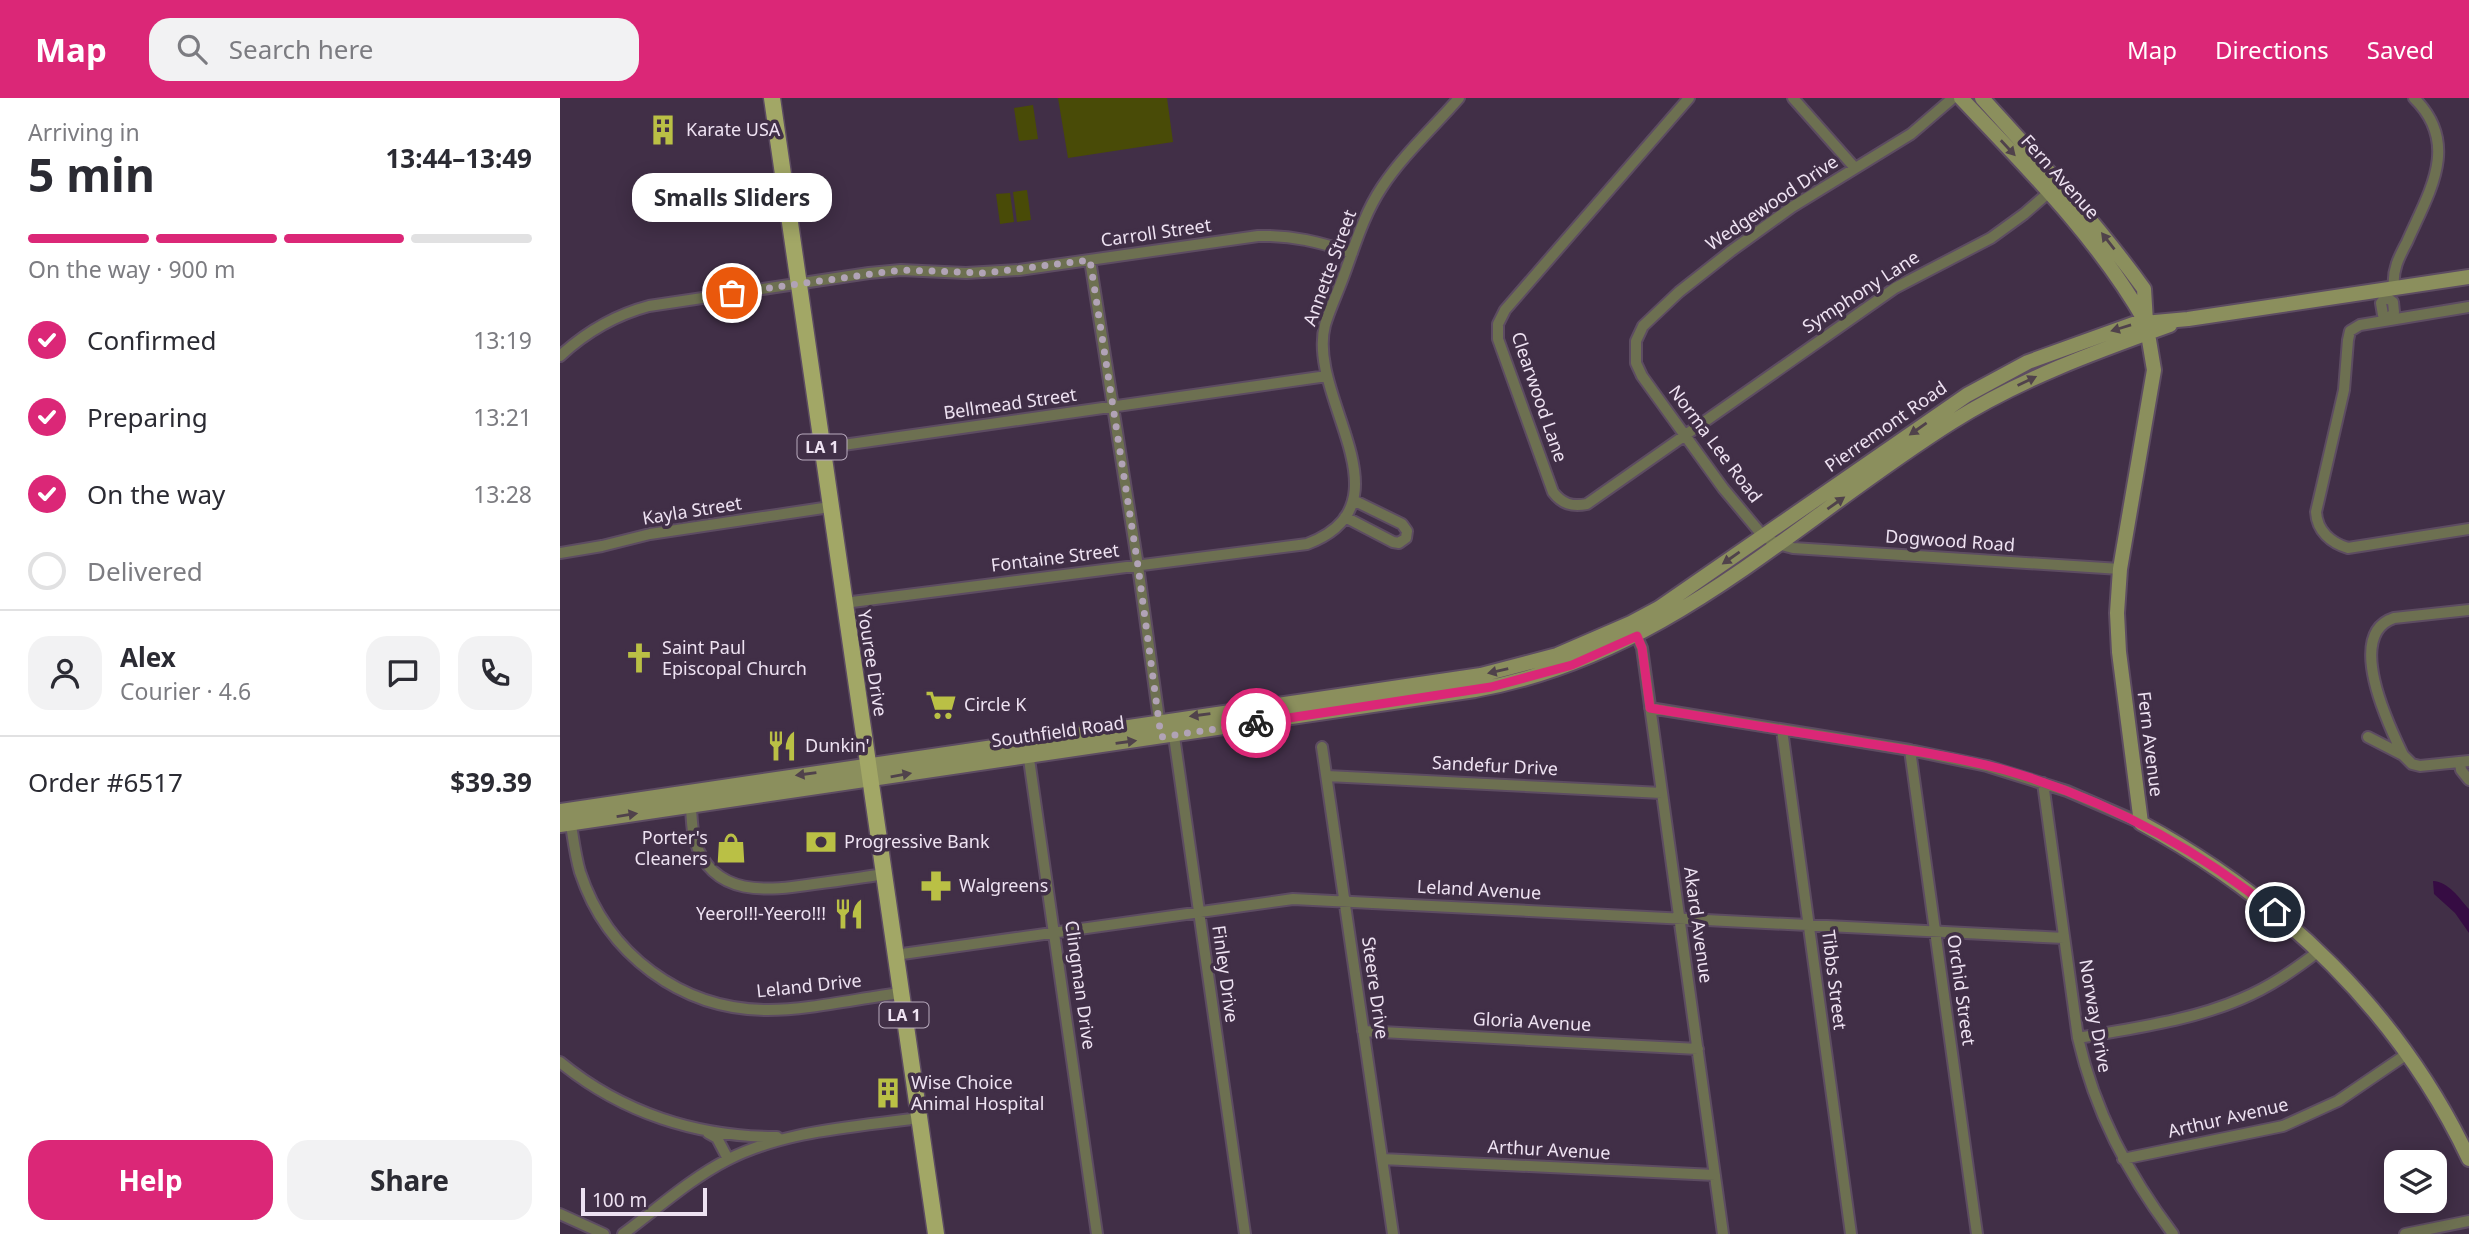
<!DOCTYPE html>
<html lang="en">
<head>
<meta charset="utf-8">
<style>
	body { margin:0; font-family:"Noto Sans",sans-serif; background:#f2f2f3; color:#2b2b33; height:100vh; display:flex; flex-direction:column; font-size:26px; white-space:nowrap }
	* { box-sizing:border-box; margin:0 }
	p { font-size:23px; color:#7c7c81 }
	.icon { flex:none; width:38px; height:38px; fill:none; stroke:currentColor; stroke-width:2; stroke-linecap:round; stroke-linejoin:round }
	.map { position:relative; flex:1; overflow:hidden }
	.panel { display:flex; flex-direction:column; background:#fff; width:560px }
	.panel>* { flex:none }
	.controls { position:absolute; left:1824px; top:1052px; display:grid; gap:14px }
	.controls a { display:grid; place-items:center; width:63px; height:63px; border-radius:14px; background:#fff; box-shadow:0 4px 18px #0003; font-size:35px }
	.scale { position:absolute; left:21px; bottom:18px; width:126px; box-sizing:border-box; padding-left:7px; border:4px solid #eee2f2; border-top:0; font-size:19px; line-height:24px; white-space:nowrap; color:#eee2f2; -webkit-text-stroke:5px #412f47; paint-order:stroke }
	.pin { position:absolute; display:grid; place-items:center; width:60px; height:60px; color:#fff; margin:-30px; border:4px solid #fff; border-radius:50%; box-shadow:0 2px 7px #0007 }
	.courier { position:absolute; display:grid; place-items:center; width:70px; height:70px; margin:-35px; border:5px solid #db2777; border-radius:50%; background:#fff; color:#222; box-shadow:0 2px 9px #0007 }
	.bubble { position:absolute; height:49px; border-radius:21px; background:#fff; box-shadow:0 4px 18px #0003; font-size:23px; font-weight:700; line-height:49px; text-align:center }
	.overview em { font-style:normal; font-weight:700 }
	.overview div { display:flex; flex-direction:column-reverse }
	.overview { display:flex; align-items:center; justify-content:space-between; height:119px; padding:0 28px }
	h1 { font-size:46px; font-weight:700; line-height:52px }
	.bar { display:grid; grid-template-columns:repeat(4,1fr); gap:10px 7px; align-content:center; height:84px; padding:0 28px }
	.bar i { height:9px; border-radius:5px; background:#e1e1e2 }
	.bar .current { background:#db2777 }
	.bar p { grid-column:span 4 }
	.line { display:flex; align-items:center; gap:18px; padding:0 28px; border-top:2px solid #e1e1e2 }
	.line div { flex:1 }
	.round { display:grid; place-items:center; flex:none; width:74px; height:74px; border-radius:21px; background:#f2f2f3 }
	ol { padding:0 28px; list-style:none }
	li { display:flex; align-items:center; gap:21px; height:77px }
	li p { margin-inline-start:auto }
	li .icon { padding:7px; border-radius:50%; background:#db2777; color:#fff; stroke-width:4 }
	li:last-child { color:#7c7c81 }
	li i { width:38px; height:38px; border:4px solid #e1e1e2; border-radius:50% }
	.primary-button { display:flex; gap:14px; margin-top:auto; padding:14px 28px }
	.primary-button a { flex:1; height:80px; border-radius:21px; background:#db2777; color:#fff; font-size:28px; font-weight:700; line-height:80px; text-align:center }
	.primary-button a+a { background:#f2f2f3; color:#2b2b33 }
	header { display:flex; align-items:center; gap:42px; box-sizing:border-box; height:98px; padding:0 35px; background:#db2777; color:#fff }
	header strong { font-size:33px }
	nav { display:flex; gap:38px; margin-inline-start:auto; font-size:24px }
	.search { width:490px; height:63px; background:#f2f2f3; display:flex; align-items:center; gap:18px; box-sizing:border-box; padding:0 24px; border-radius:21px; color:#7c7c81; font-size:26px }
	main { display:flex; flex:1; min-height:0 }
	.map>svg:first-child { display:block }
	.green { fill:#494b07 }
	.water { fill:#360c43 }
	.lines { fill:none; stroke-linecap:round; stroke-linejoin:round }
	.street-casing { stroke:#5d4c62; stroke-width:14 }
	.secondary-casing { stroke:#5d4c62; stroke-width:18 }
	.primary-casing { stroke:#5d4c62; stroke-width:19 }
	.street { stroke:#6d7051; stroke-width:10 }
	.secondary { stroke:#8b8f5d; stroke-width:14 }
	.primary { stroke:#a2a766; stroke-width:16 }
	.oneway { fill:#50424b }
	.done { stroke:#b1a3b6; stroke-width:7; stroke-dasharray:0 12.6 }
	.route { stroke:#db2777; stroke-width:9 }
	.labels { text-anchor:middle; stroke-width:7; stroke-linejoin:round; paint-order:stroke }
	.shield { fill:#412f47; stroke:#baacbf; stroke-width:2 }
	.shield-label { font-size:16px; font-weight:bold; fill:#eee2f2 }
	.poi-label { font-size:18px; fill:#eee2f2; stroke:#412f47; text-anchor:start }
	.street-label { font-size:18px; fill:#eee2f2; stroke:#412f47 }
</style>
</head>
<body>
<header>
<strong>Map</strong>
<div class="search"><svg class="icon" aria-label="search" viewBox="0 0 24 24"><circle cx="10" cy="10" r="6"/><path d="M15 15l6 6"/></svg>Search here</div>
<nav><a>Map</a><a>Directions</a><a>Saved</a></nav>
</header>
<main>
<section class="panel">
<div class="overview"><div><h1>5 min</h1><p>Arriving in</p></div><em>13:44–13:49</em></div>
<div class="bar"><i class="current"></i><i class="current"></i><i class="current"></i><i></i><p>On the way · 900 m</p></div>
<ol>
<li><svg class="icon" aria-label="check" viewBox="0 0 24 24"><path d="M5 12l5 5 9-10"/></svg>Confirmed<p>13:19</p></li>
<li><svg class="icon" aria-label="check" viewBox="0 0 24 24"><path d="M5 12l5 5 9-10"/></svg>Preparing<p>13:21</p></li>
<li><svg class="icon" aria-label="check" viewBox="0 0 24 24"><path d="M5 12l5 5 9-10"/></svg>On the way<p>13:28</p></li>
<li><i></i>Delivered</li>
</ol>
<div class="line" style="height:126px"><a class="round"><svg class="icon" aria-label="person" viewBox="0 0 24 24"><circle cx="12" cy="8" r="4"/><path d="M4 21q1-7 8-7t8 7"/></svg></a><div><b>Alex</b><p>Courier · 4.6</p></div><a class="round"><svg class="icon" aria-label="chat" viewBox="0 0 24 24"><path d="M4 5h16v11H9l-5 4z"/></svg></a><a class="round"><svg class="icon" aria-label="phone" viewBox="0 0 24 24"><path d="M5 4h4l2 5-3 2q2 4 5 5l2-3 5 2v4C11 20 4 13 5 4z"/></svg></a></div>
<div class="line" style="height:91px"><div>Order #6517</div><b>$39.39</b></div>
<div class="primary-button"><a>Help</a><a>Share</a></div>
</section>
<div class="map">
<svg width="1909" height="1136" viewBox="0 0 1909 1136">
	<rect width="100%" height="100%" fill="#412f47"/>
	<!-- green -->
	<path class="green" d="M498 0H607L613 44 508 60Z
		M473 7 478 41 459 43 454 10Z
		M467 92 471 122 457 124 453 94Z
		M450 95 454 124 440 126 436 96Z"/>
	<!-- water -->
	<path class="water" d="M1873 783C1889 784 1899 800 1909 811V835L1895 815 1874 796Z"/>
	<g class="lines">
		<!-- street casing -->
		<g class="street-casing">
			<path id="street" d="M1129 0 945 212 938 226V241L993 394C1002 406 1012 409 1027 406L1335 190 1431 140 1464 116 1495 89
				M1233 0 1295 70
				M1393 0 1351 36 1232 109 1171 153 1119 194 1083 228 1076 243V265L1082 278 1163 390 1203 438 1218 446 1233 450 1560 471
				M530 162 578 468 600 629
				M1834 190C1832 172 1839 159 1847 144 1869 94 1901 46 1854 0
				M1825 191 1826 199 1821 205 1823 217 1829 222 1834 214 1833 204 1826 199
				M1909 209 1800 227 1790 233 1788 242 1784 292 1756 414C1757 433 1771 445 1788 450L1909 431
				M0 258C26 234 55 217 89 208L309 175 341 172 406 175 459 172 698 138C732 137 760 144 792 155
				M262 350 767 278
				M785 419 833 444 839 445 846 440 847 433 842 426 793 402
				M0 455 42 448 90 436 270 409
				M284 505 747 446C854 406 746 299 765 227 770 210 778 194 784 177 795 147 804 116 822 89 843 57 874 29 899 0
				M1073 530 1082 550 1163 1136
				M1090 610 1350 652 1427 668 1507 693 1581 725
				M613 631 685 1136
				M1222 632 1291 1136
				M1808 639 1843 657 1852 666 1860 668 1909 663
				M762 649 833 1136
				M1350 652 1417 1136
				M468 654 537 1136
				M1843 657C1828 626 1785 536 1834 520L1909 512
				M1900 664 1901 672 1909 682
				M767 678 1102 695
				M1483 685 1518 940C1535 1014 1568 1076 1613 1136
				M130 700C132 714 131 730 135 743 153 800 208 793 254 786 277 783 300 780 324 776
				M10 721C13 738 15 757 20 774 47 856 121 912 208 912 249 912 300 900 341 895
				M335 857 733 801 1504 840
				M803 933 1138 951
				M1518 940C1573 930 1630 923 1681 901 1710 889 1734 872 1759 853
				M0 964C62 1015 137 1039 217 1039
				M148 1035 157 1040 168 1061
				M822 1061 1155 1077
				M1563 1061 1723 1028 1778 1003 1847 956
				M0 1116 44 1136
				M63 1136C97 1111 130 1081 167 1062 226 1032 295 1029 359 1020
				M1845 1136 1909 1123"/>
		</g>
		<!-- secondary casing -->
		<g class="secondary-casing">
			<path id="secondary" d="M1401 0C1467 70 1537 139 1585 223
				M1422 0C1478 62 1535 123 1584 191L1586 224 1594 272 1560 471 1557 515 1559 554 1581 725C1722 801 1840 915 1909 1061
				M0 713 921 577 997 557 1071 525 1099 510 1407 297 1468 264 1573 226 1628 221 1909 179
				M0 727 915 592C1108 558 1233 424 1392 324 1460 281 1535 254 1610 227"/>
		</g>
		<!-- primary casing -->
		<g class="primary-casing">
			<path id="primary" d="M212 0 376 1136"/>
		</g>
		<!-- street -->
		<use href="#street" class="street"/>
		<!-- secondary -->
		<use href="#secondary" class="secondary"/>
		<!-- primary -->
		<use href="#primary" class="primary"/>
	</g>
	<!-- one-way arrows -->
	<defs><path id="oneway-solid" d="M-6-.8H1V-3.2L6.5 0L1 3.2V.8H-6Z" transform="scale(1.75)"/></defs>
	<g class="oneway">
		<use href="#oneway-solid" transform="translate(1448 50) rotate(47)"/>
		<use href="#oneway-solid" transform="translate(1548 143) rotate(-128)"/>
		<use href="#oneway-solid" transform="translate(1561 230) rotate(163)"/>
		<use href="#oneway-solid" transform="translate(1467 283) rotate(-26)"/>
		<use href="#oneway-solid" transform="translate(1358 331) rotate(145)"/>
		<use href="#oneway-solid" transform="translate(1276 405) rotate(-35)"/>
		<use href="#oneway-solid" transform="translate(1171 460) rotate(145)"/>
		<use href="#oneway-solid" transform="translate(938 573) rotate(167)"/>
		<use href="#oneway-solid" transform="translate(640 617) rotate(172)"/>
		<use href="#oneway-solid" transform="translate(566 644) rotate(-8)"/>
		<use href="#oneway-solid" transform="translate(246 676) rotate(172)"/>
		<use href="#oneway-solid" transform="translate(341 677) rotate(-10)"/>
		<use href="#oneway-solid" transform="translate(67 717) rotate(-9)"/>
	</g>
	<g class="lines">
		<!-- done -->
		<path class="done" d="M172 195 341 172 425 175 530 162 578 468 601 639 696 625"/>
		<!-- route -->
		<path class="route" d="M696 625 931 589 1012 567 1077 538 1082 550 1090 610C1160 622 1229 633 1299 644 1348 652 1397 659 1445 672 1544 701 1635 749 1715 814"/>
	</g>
	<!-- icons -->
	<defs>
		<g id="building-bare" transform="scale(2.415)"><path d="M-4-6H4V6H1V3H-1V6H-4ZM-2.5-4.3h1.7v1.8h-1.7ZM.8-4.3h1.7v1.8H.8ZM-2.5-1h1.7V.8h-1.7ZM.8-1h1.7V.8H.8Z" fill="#bac045" stroke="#412f47" stroke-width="2.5" paint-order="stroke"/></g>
		<g id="church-bare" transform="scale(2.415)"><path d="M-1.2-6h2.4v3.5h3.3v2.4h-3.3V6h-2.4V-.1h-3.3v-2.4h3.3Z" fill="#bac045" stroke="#412f47" stroke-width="2.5" paint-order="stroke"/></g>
		<g id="supermarket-bare" transform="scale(2.415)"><path d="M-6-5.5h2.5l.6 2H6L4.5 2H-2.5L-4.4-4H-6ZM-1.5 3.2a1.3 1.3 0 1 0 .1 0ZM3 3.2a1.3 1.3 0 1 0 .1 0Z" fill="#bac045" stroke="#412f47" stroke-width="2.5" paint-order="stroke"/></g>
		<g id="restaurant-bare" transform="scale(2.415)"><path d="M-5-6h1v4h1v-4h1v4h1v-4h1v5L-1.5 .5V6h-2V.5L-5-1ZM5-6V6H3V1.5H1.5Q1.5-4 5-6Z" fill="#bac045" stroke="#412f47" stroke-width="2.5" paint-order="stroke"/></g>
		<g id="bank-bare" transform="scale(2.415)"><path d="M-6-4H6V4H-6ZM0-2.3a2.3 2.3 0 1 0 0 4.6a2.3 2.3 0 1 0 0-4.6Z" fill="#bac045" stroke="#412f47" stroke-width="2.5" paint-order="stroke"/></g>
		<g id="shop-bare" transform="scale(2.415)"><path d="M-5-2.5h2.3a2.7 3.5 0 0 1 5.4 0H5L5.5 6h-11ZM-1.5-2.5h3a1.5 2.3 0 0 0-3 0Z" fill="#bac045" stroke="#412f47" stroke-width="2.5" paint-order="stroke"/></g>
		<g id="pharmacy-bare" transform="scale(2.415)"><path d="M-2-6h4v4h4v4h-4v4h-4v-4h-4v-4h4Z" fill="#bac045" stroke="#412f47" stroke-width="2.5" paint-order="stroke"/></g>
	</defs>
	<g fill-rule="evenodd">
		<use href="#building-bare" x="103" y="32"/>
		<use href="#church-bare" x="79" y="560"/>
		<use href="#supermarket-bare" x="381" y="607"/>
		<use href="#restaurant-bare" x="222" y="648"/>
		<use href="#bank-bare" x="261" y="744"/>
		<use href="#shop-bare" x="171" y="750"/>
		<use href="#pharmacy-bare" x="376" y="788"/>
		<use href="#restaurant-bare" x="289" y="816"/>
		<use href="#building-bare" x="328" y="995"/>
	</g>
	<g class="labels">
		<!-- shield labels -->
		<g class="shield">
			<rect x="237.5" y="336.5" width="49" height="25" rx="5"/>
			<rect x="319.5" y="904.5" width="49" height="25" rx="5"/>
		</g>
		<g class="shield-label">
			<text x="262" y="355">LA 1</text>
			<text x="344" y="923">LA 1</text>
		</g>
		<!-- poi labels -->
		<g class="poi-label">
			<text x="126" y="38">Karate USA</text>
			<text x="102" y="556">Saint Paul<tspan x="102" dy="21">Episcopal Church</tspan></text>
			<text x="404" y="613">Circle K</text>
			<text x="245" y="654">Dunkin'</text>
			<text x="148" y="746" text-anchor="end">Porter's<tspan x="148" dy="21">Cleaners</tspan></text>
			<text x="284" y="750">Progressive Bank</text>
			<text x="399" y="794">Walgreens</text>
			<text x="266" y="822" text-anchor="end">Yeero!!!-Yeero!!!</text>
			<text x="351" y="991">Wise Choice<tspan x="351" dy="21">Animal Hospital</tspan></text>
		</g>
		<!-- street labels -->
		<g class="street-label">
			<text transform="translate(1500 79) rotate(48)" y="6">Fern Avenue</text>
			<text transform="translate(1212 105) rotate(-34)" y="6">Wedgewood Drive</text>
			<text transform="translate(596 135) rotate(-8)" y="6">Carroll Street</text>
			<text transform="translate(770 170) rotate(-70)" y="6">Annette Street</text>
			<text transform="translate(1301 194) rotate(-33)" y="6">Symphony Lane</text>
			<text transform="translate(979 299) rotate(71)" y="6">Clearwood Lane</text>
			<text transform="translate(450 306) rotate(-8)" y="6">Bellmead Street</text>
			<text transform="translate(1326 329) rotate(-35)" y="6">Pierremont Road</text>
			<text transform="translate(1155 346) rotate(53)" y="6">Norma Lee Road</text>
			<text transform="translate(132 413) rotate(-9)" y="6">Kayla Street</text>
			<text transform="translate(1390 443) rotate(4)" y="6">Dogwood Road</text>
			<text transform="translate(495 460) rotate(-7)" y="6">Fontaine Street</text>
			<text transform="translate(312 565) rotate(81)" y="6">Youree Drive</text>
			<text transform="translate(498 634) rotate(-8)" y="6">Southfield Road</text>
			<text transform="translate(1590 646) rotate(83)" y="6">Fern Avenue</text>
			<text transform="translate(935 668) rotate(3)" y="6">Sandefur Drive</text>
			<text transform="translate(919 792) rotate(3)" y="6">Leland Avenue</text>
			<text transform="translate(1138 827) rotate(82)" y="6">Akard Avenue</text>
			<text transform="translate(665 876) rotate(82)" y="6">Finley Drive</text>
			<text transform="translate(1274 882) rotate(83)" y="6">Tibbs Street</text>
			<text transform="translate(520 887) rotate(82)" y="6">Clingman Drive</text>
			<text transform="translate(249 888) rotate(-6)" y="6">Leland Drive</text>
			<text transform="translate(815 890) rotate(82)" y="6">Steere Drive</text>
			<text transform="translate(1401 892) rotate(82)" y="6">Orchid Street</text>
			<text transform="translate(1535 918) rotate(80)" y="6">Norway Drive</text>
			<text transform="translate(972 924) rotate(3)" y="6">Gloria Avenue</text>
			<text transform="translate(1668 1020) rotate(-13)" y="6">Arthur Avenue</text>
			<text transform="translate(989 1052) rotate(3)" y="6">Arthur Avenue</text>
		</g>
	</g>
</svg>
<div class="controls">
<a><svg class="icon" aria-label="layers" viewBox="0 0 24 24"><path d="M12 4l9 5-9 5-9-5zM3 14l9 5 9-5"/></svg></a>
</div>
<div class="scale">100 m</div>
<div class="pin" style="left:172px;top:195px;background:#ea580c"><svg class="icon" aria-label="bag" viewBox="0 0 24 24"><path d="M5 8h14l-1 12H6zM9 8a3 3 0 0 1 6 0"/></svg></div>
<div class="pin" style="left:1715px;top:814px;background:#1f2937"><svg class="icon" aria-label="home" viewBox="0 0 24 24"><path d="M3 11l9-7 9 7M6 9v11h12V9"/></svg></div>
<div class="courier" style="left:696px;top:625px"><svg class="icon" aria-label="bike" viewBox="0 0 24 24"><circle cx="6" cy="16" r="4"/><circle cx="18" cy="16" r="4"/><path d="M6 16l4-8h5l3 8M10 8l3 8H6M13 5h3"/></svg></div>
<div class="bubble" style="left:72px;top:75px;width:200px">Smalls Sliders</div>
</div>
</main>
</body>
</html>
